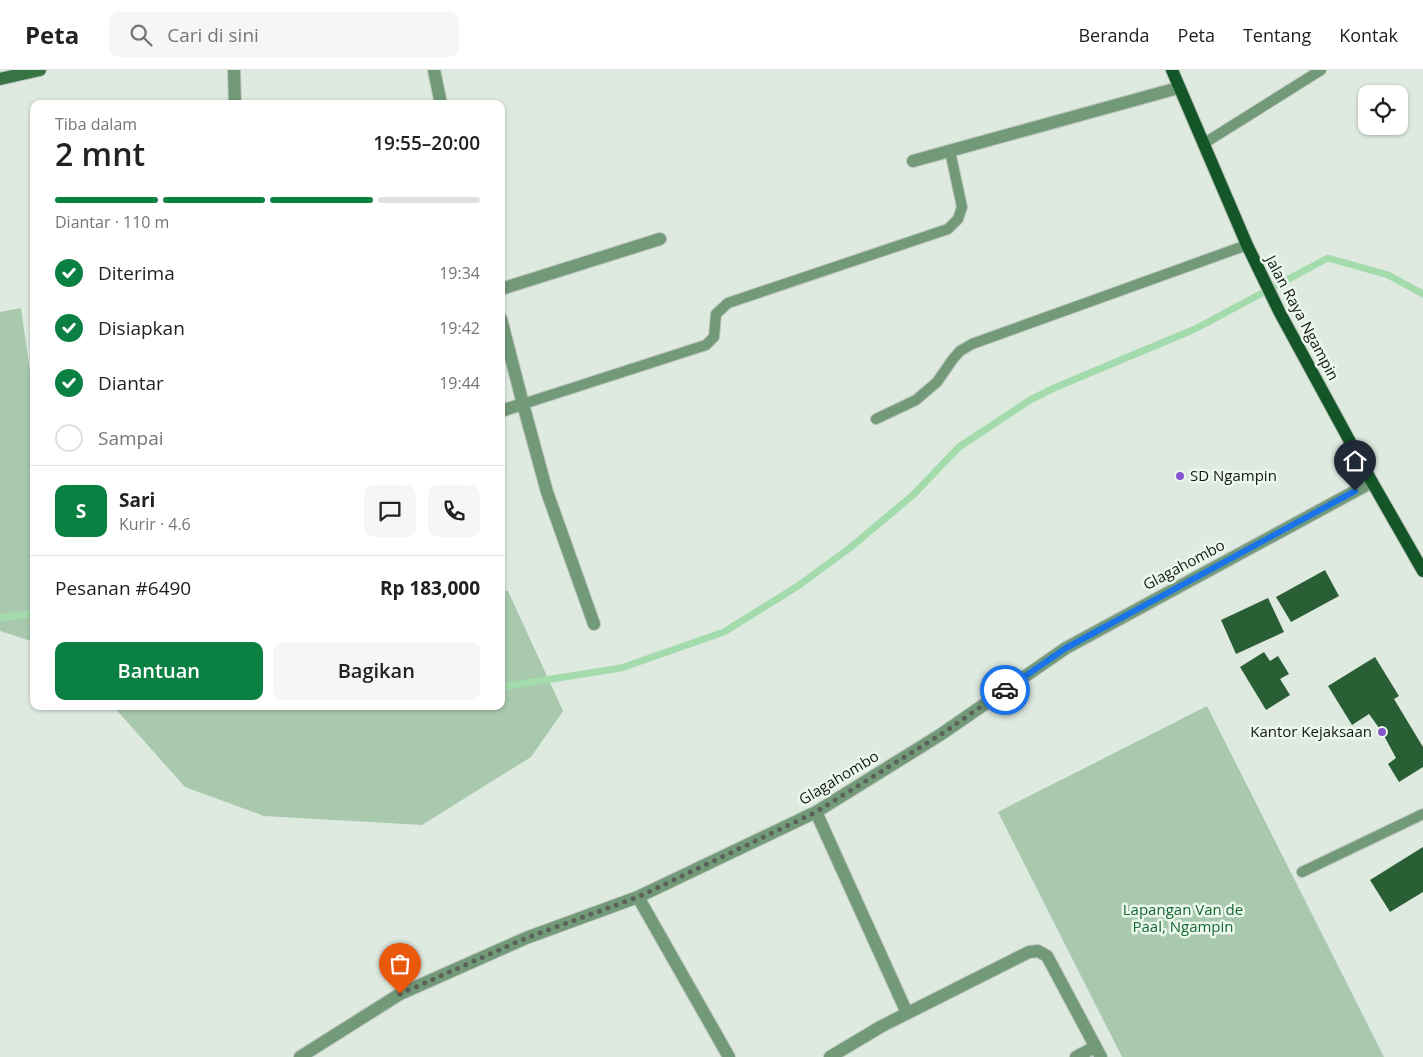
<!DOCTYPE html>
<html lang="id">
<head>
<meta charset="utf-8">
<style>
	body { margin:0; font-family:"Open Sans",sans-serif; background:#f6f6f6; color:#222; height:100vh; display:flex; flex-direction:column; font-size:19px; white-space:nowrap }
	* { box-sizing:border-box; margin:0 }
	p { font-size:16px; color:#767676 }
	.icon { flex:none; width:28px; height:28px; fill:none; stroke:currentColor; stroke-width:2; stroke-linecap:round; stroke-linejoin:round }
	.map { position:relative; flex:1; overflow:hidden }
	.side { position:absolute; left:30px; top:30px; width:475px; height:610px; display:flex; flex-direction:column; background:#fff; border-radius:10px; box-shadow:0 1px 4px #0004 }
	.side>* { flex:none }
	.fabs { position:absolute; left:1358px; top:15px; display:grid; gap:10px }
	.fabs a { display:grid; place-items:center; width:50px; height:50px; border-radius:10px; background:#fff; box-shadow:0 1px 4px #0004; font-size:25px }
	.pin { position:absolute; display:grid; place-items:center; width:42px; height:42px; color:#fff; margin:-51px -21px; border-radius:50% 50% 50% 0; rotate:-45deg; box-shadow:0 0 5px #0007 }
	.pin .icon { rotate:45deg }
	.courier { position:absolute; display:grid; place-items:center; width:50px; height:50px; margin:-25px; border:4px solid #1a73e8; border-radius:50%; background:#fff; color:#222; box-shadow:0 1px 6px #0007 }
	.summary em { font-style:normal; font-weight:600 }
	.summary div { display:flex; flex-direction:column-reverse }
	.summary { display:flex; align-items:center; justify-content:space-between; height:85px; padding:0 25px }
	h1 { font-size:32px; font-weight:600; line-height:38px }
	.bar { display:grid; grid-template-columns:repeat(4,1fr); gap:8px 5px; align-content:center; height:60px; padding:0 25px }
	.bar i { height:6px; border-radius:4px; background:#e0e0e0 }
	.bar .on { background:#0b8043 }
	.bar p { grid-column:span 4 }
	.line { display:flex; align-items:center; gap:12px; padding:0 25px; border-top:1px solid #e0e0e0 }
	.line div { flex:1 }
	.round { display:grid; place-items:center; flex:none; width:52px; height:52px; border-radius:10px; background:#f6f6f6 }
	ol { padding:0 25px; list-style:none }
	li { display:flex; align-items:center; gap:15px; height:55px }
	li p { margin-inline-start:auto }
	li .icon { padding:5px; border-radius:50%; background:#0b8043; color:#fff; stroke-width:4 }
	li:last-child { color:#767676 }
	li i { width:28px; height:28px; border:2px solid #e0e0e0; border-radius:50% }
	.cta { display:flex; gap:10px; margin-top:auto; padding:10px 25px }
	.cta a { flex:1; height:58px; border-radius:10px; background:#0b8043; color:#fff; font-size:20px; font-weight:600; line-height:58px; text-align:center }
	.cta a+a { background:#f6f6f6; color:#222 }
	header { display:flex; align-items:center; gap:30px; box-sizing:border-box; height:70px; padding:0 25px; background:#fff; border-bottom:1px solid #e0e0e0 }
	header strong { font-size:24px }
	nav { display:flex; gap:28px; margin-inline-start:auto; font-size:18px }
	.search { width:350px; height:45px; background:#f6f6f6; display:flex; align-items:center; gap:12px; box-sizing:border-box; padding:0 18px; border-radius:10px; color:#767676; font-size:19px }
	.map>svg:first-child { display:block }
	.green { fill:#a8c9ad }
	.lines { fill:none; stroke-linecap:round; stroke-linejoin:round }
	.stream { stroke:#a3dbac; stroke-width:7 }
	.building { fill:#2a5f36 }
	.lane-casing { stroke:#bac4bb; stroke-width:12 }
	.street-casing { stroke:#bac4bb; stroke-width:14 }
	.secondary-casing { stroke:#bac4bb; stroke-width:14 }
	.primary-casing { stroke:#bac4bb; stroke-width:14 }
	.lane { stroke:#729a78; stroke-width:10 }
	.street { stroke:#729a78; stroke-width:12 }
	.secondary { stroke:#367444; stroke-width:12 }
	.primary { stroke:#145627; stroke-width:12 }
	.done { stroke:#5b625b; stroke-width:5; stroke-dasharray:0 9 }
	.route { stroke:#1a73e8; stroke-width:6 }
	.poi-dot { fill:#8555ce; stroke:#ecf7ed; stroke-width:2 }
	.labels { text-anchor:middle; stroke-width:5; stroke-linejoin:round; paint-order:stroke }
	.street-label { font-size:15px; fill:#141814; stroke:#ecf7ed }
	.poi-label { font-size:15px; fill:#141814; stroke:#ecf7ed; text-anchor:start }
	.park-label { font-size:15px; fill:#16682f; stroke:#ecf7ed }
</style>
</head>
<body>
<header>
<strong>Peta</strong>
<div class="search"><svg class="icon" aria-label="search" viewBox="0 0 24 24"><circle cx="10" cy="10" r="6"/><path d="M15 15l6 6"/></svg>Cari di sini</div>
<nav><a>Beranda</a><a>Peta</a><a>Tentang</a><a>Kontak</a></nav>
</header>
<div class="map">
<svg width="1423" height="987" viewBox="0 0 1423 987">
	<rect width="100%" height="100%" fill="#deeae0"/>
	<!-- green -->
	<path class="green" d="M21 238 34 331V572L0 561V242Z
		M501 521H508L563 641 531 687 422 755 264 746 185 717 113 636H501Z
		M1207 636 1384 987H1122L998 742Z"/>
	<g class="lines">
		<!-- stream -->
		<path class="stream" d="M0 548 34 543
			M501 617 621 598 724 562 798 516 851 477 913 425 959 377 1030 330 1054 318 1195 259 1328 188 1388 205 1423 224"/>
	</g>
	<!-- building -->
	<path class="building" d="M1325 500 1339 526 1291 552 1276 527Z
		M1268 528 1284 562 1236 584 1221 550Z
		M1264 582 1270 591 1278 586 1289 604 1280 609 1290 625 1266 640 1240 597Z
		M1375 587 1399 626 1394 629 1423 677V697L1399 712 1388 694 1396 688 1382 662 1369 644 1352 655 1328 616Z
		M1423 777V822L1390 842 1370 810Z"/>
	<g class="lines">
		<!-- lane casing -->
		<g class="lane-casing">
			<path id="lane" d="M1203 74 1321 0
				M523 334 706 275 714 267 716 244 728 233 948 159 958 149 962 137 950 81
				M876 349 916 330 937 312 953 289 960 281 972 274 1247 175
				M1302 802 1423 744"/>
		</g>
		<!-- street casing -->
		<g class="street-casing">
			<path id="street" d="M234 0 235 34
				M434 0 441 34
				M913 91 1178 18
				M501 219 660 169
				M501 249 523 334 547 422 594 554
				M501 341 523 334
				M816 742 907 943
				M638 827 729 987
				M300 987 400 924 526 868 638 827 816 742 940 665 1066 578 1372 412
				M830 987 882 956 1029 882 1038 881 1047 886 1101 987
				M1076 987 1095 977"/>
		</g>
		<!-- secondary casing -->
		<g class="secondary-casing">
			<path id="secondary" d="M0 9 40 0"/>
		</g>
		<!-- primary casing -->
		<g class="primary-casing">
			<path id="primary" d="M1172 0 1247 175 1280 243 1372 412 1423 501"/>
		</g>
		<!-- lane -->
		<use href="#lane" class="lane"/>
		<!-- street -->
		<use href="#street" class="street"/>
		<!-- secondary -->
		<use href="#secondary" class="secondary"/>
		<!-- primary -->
		<use href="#primary" class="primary"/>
	</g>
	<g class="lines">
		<!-- done -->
		<path class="done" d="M400 924 526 868 638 827 816 742 940 665 1005 620"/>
		<!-- route -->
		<path class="route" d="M1005 620 1066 578 1355 421"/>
	</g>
	<!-- markers -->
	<g class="poi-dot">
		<circle cx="1180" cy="406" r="5"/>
		<circle cx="1382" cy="662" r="5"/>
	</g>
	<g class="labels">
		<!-- street labels -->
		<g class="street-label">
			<text transform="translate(1302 248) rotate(62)" y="5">Jalan Raya Ngampin</text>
			<text transform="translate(1184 495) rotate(-28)" y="5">Glagahombo</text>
			<text transform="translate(839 708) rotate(-31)" y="5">Glagahombo</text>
		</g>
		<!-- poi labels -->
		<g class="poi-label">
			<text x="1190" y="411">SD Ngampin</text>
			<text x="1372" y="667" text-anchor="end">Kantor Kejaksaan</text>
		</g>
		<!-- park labels -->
		<g class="park-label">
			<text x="1183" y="845">Lapangan Van de<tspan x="1183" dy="17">Paal, Ngampin</tspan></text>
		</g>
	</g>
</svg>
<div class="fabs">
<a><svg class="icon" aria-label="locate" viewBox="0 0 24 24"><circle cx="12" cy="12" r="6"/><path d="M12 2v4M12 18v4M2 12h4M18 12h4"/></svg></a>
</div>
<div class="pin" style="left:400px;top:924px;background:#ea580c"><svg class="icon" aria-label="bag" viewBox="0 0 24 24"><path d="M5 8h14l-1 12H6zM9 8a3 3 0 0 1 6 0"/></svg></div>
<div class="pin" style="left:1355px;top:421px;background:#1f2937"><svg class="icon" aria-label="home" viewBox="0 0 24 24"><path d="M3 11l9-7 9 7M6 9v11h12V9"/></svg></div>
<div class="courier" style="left:1005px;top:620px"><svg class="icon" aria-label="car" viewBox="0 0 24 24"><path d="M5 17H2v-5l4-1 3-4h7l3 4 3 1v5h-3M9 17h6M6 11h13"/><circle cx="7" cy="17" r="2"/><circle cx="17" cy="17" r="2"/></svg></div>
<section class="side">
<div class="summary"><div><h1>2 mnt</h1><p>Tiba dalam</p></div><em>19:55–20:00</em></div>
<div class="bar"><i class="on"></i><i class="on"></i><i class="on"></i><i></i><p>Diantar · 110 m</p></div>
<ol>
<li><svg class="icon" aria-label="check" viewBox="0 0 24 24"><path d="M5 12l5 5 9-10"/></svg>Diterima<p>19:34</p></li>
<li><svg class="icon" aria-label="check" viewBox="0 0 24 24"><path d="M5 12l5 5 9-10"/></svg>Disiapkan<p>19:42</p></li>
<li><svg class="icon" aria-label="check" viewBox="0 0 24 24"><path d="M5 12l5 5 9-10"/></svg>Diantar<p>19:44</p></li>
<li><i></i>Sampai</li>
</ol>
<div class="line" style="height:90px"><b class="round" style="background:#0b8043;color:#fff">S</b><div><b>Sari</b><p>Kurir · 4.6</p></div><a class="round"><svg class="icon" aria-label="chat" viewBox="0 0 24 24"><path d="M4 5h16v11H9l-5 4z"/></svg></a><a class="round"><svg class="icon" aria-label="phone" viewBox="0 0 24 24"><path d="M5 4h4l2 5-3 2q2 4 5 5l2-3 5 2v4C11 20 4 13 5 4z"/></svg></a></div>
<div class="line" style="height:65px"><div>Pesanan #6490</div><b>Rp 183,000</b></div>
<div class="cta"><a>Bantuan</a><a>Bagikan</a></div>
</section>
</div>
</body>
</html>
